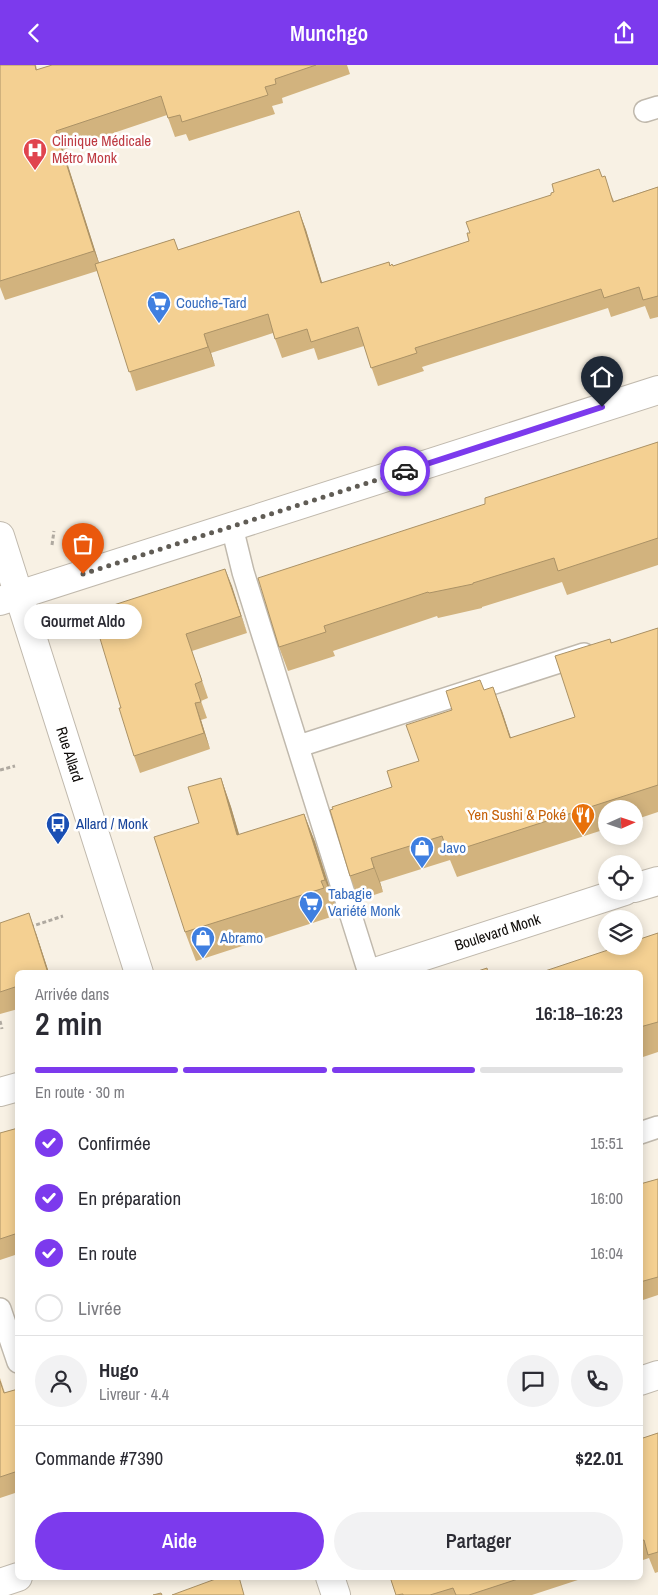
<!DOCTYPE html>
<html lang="fr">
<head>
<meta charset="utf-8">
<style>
	body { margin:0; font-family:"Archivo Narrow",sans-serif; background:#f2f2f3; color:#2b2b33; height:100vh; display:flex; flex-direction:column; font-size:19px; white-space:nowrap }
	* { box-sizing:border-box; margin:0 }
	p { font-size:16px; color:#7c7c81 }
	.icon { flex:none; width:28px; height:28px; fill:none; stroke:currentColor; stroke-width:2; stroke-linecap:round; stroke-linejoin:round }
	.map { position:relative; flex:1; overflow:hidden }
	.panel { position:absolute; left:15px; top:905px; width:628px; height:610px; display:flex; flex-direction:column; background:#fff; border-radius:8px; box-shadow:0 2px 12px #0003 }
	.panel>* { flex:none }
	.needle { width:32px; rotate:87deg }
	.controls { position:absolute; left:598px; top:735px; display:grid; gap:10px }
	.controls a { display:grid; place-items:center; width:45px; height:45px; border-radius:50%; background:#fff; box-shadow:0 2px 12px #0003; font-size:25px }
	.pin { position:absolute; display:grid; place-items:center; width:42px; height:42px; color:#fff; margin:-51px -21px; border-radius:50% 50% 50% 0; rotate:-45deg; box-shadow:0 0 5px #0007 }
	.pin .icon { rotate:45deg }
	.courier { position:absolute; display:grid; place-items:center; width:50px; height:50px; margin:-25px; border:4px solid #7c3aed; border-radius:50%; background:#fff; color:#222; box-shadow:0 1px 6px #0007 }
	.bubble { position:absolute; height:35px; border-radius:18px; background:#fff; box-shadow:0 2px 12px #0003; font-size:16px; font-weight:600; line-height:35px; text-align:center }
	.summary em { font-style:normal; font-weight:600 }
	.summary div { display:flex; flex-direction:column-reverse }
	.summary { display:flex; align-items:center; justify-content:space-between; height:85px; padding:0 20px }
	h1 { font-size:32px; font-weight:600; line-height:38px }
	.bar { display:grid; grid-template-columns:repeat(4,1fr); gap:8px 5px; align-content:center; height:60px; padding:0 20px }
	.bar i { height:6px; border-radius:4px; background:#e1e1e2 }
	.bar .active { background:#7c3aed }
	.bar p { grid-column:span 4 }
	.line { display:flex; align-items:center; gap:12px; padding:0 20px; border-top:1px solid #e1e1e2 }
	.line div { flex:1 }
	.round { display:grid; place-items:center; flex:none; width:52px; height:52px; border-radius:26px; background:#f2f2f3 }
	ol { padding:0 20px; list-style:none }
	li { display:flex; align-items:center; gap:15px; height:55px }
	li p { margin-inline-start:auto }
	li .icon { padding:5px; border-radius:50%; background:#7c3aed; color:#fff; stroke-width:4 }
	li:last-child { color:#7c7c81 }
	li i { width:28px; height:28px; border:2px solid #e1e1e2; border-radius:50% }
	.primary-button { display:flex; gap:10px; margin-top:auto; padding:10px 20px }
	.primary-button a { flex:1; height:58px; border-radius:30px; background:#7c3aed; color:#fff; font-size:20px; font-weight:600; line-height:58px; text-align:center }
	.primary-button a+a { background:#f2f2f3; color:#2b2b33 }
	header { display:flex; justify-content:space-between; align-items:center; height:65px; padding:0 20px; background:#7c3aed; color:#fff; font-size:22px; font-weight:600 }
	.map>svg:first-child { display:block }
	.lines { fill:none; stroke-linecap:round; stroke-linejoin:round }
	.lane-casing { stroke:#c0b9ad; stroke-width:24 }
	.street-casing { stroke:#c0b9ad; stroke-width:30 }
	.secondary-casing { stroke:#c0b9ad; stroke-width:30 }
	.path { stroke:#afa9a0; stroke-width:3; stroke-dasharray:4 2.5; stroke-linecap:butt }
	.lane { stroke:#fff; stroke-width:21 }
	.street { stroke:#fff; stroke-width:28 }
	.secondary { stroke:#fff; stroke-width:28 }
	.wall { fill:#d2b37e }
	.shaded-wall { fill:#ab9266 }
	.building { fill:#f4d092; stroke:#ab9266 }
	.done { stroke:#605c55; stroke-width:5; stroke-dasharray:0 9 }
	.route { stroke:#7c3aed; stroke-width:6 }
	.labels { text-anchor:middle; stroke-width:5; stroke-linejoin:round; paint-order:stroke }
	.health-label { font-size:15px; fill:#be3a42; stroke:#fff; text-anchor:start }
	.shop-label { font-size:15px; fill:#366cbe; stroke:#fff; text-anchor:start }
	.street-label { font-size:15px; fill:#0e0b08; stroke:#fff }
	.food-label { font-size:15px; fill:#c56008; stroke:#fff; text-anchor:end }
	.transit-label { font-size:15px; fill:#164399; stroke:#fff; text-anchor:start }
</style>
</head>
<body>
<header><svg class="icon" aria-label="back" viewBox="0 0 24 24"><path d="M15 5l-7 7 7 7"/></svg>Munchgo<svg class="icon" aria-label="share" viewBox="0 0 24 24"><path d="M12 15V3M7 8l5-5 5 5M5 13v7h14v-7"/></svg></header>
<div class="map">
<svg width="658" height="1530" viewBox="0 0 658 1530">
	<rect width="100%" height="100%" fill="#f8f1e4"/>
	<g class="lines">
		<!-- lane casing -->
		<g class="lane-casing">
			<path id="lane" d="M645 46 658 42
				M232 462 243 507 369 908
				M299 681 584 589
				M640 1068 658 1062
				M0 1244 18 1297"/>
		</g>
		<!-- street casing -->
		<g class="street-casing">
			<path id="street" d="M0 536 658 325
				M640 1316 658 1310
				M0 1518 18 1512"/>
		</g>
		<!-- secondary casing -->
		<g class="secondary-casing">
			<g id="secondary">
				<path id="s1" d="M0 471 139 908"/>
				<path d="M634 823 658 816"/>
				<path id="s2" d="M372 908 625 826"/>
				<path d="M0 1027 18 1022"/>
				<path d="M330 1512 336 1530"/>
			</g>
		</g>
		<!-- path -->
		<path class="path" d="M52 480 54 466
			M75 551 86 561
			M0 705 15 701
			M30 862 63 851
			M0 956 2 964"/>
		<!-- lane -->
		<use href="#lane" class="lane"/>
		<!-- street -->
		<use href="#street" class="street"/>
		<!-- secondary -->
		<use href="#secondary" class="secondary"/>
	</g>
	<!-- wall -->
	<path class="wall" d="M0 0H36L37 5 52 0H347L350 9 282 33 283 38 272 41 275 49 189 76 186 69 175 72 167 50 63 85 99 198 174 174 178 185 299 146 306 165 322 218 389 197 390 200 393 201 469 176 470 168 551 130 602 112 614 136 658 122V252L650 254 645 241 611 252 608 243 422 302 424 306 378 321 364 281 318 295 314 283 282 293 273 268 211 288 215 301 136 326 97 206 5 235 0 222Z
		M658 377V500L567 530 562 517 482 542V543L438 553 437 551 333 586 335 591 288 606 279 582 485 439Z
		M225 504 247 568 192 586 208 633 201 636 207 653 201 655 210 684 140 708 134 691 121 643Z
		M658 563V747L634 755V744H606V764L457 812 450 795 380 817 383 827 359 835 350 811 392 722 419 696 452 645 484 625 502 646 511 673 575 652 610 574 612 578Z
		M221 713 231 742 239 770 304 749 315 777 336 843 332 844 334 851 196 896 185 867 199 758Z
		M0 858 36 868 49 908H18V944L0 949Z
		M658 868V987L640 993V908L620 881Z
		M18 1063V1189L0 1195V1068Z
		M658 1114V1230L640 1236V1119Z
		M0 1313 5 1328 18 1324V1427L0 1433Z
		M658 1368V1507L655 1508 649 1493 640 1496V1374Z
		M390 1512H587L532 1530H396Z"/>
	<!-- shaded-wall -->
	<path class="shaded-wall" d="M56 66 63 85 101 204 94 186Z
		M299 146 306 165 328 237 321 218Z
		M204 269 211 288 215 301 208 282Z
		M225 504 232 521 247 568 241 551Z
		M493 622 502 646 519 698 510 673Z
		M195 638 201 655 210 684 204 668Z
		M221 713 231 742 248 799 237 770Z
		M304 749 315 777 336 843 325 815Z
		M371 793 380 817 383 827 374 803Z
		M29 848 36 868 49 908H48Z"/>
	<!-- building -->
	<path class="building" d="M0 0H35L36 5 52 0H316L275 14 276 19 265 22 268 30 182 57 180 50 168 53 161 31 56 66 94 186 0 216Z
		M599 104 602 112 605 111 613 137 658 122V231L643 235 639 222 604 233 601 224 415 283 417 288 371 303 358 262 311 277 307 264 275 274 268 249 204 269 208 282 129 307 95 199 174 174 178 185 299 146 321 218 389 197 390 201 392 199 393 201 469 176 467 168H470L466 157 551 130V128L554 127 552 119Z
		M658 377V473L558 506 554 493 473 518V519L429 528 428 527 324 561 326 567 279 582 258 513 485 439V433Z
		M225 504 241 551 186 569 202 616 195 619 201 637 195 638 204 668 134 691 119 643H121L92 547Z
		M658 563V720L448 788 442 771 371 793 374 803 350 811 330 745 333 744 332 742 392 722 387 706 419 696 406 660 452 645 446 626 480 615 484 625 493 622 510 673 575 652 555 591 610 574 611 578Z
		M221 713 237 770 304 749 325 815 321 816 324 823 185 867 154 772 199 758 188 722Z
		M29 848 48 908H18V921L0 927V858Z
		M658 868V957L640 962V908H539L620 881H634V876Z
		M487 903 488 908H472Z
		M18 1063V1168L0 1174V1068Z
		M658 1114V1212L640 1217V1119Z
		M0 1316 4 1328 18 1324V1406L0 1412Z
		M658 1368V1487L648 1490 644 1475 640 1476V1374Z
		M221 1512H239L244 1530H172Z
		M390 1512H524L469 1530H456L453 1523 430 1530H403V1529L396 1530Z
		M161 1528 162 1530H153Z"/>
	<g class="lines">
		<!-- done -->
		<path class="done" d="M83 509 405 406"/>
		<!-- route -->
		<path class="route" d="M405 406 602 342"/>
	</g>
	<!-- icons -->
	<defs>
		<g id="hospital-pin" transform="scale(1.25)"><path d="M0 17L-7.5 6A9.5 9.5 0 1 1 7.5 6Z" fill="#e0444e" stroke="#fff"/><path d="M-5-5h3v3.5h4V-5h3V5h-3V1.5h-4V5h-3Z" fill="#fff"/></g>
		<g id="supermarket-pin" transform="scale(1.25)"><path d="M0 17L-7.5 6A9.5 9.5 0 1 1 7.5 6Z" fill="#3f7fe0" stroke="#fff"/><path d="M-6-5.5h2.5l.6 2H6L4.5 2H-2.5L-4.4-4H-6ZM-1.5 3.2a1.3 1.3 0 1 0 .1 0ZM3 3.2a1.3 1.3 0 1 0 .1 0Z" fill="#fff"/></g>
		<g id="restaurant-pin" transform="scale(1.25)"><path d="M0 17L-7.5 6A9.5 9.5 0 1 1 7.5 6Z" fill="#e8710a" stroke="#fff"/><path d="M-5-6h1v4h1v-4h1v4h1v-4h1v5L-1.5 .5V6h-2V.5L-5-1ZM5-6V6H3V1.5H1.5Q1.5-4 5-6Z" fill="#fff"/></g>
		<g id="bus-pin" transform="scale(1.25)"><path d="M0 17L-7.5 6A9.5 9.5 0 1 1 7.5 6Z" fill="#1a4fb4" stroke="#fff"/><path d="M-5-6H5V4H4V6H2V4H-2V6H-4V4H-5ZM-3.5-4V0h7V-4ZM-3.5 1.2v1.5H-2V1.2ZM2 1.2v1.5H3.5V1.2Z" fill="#fff"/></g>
		<g id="shop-pin" transform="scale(1.25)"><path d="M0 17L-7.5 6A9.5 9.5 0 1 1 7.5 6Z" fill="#3f7fe0" stroke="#fff"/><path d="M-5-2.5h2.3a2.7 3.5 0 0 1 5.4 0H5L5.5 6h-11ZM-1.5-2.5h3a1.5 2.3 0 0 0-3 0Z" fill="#fff"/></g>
	</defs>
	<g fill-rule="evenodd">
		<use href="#hospital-pin" x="35" y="85"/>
		<use href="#supermarket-pin" x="159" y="238"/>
		<use href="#restaurant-pin" x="583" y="750"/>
		<use href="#bus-pin" x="58" y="759"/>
		<use href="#shop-pin" x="422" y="783"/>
		<use href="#supermarket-pin" x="311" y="838"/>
		<use href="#shop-pin" x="203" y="873"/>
	</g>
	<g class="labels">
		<!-- health labels -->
		<g class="health-label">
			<text x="52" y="81">Clinique Médicale<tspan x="52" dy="17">Métro Monk</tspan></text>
		</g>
		<!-- shop labels -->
		<g class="shop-label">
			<text x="176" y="243">Couche-Tard</text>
			<text x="440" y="788">Javo</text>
			<text x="328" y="834">Tabagie<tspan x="328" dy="17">Variété Monk</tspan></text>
			<text x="220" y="878">Abramo</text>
		</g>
		<!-- street labels -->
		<g class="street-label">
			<text dy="5" stroke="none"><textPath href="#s1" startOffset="229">Rue Allard</textPath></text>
			<text dy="5" stroke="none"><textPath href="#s2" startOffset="132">Boulevard Monk</textPath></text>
		</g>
		<!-- food labels -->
		<g class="food-label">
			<text x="566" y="755">Yen Sushi &amp; Poké</text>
		</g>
		<!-- transit labels -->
		<g class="transit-label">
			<text x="76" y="764">Allard / Monk</text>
		</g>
	</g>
</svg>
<div class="controls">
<a><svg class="needle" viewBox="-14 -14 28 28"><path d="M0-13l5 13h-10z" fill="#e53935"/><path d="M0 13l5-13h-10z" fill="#7c7c81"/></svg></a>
<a><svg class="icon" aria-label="locate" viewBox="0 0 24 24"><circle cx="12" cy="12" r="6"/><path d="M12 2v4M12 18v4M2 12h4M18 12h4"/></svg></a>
<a><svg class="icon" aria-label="layers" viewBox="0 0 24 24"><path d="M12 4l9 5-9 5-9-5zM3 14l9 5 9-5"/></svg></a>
</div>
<div class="pin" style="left:83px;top:509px;background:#ea580c"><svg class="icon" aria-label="bag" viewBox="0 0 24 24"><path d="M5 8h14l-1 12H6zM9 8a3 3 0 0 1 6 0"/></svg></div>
<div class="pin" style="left:602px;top:342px;background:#1f2937"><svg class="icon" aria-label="home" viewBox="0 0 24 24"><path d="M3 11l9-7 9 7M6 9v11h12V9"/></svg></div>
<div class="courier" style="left:405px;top:406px"><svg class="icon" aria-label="car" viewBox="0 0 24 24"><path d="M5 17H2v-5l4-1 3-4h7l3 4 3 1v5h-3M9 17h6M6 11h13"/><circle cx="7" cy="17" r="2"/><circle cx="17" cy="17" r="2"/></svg></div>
<div class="bubble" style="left:24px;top:539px;width:118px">Gourmet Aldo</div>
<section class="panel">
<div class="summary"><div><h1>2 min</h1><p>Arrivée dans</p></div><em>16:18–16:23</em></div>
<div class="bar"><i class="active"></i><i class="active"></i><i class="active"></i><i></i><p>En route · 30 m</p></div>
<ol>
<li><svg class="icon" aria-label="check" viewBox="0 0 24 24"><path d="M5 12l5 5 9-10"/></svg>Confirmée<p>15:51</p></li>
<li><svg class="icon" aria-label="check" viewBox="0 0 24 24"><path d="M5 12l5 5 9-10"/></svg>En préparation<p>16:00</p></li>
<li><svg class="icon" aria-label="check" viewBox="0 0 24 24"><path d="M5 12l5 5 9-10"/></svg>En route<p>16:04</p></li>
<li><i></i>Livrée</li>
</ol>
<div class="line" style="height:90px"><a class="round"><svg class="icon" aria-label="person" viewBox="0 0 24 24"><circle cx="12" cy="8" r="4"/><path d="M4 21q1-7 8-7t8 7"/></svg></a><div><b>Hugo</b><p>Livreur · 4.4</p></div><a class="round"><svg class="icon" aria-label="chat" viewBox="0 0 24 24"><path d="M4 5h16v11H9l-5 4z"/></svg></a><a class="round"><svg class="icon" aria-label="phone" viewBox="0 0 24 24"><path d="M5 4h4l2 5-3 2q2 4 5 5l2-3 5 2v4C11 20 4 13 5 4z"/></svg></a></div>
<div class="line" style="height:65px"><div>Commande #7390</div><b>$22.01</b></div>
<div class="primary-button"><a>Aide</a><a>Partager</a></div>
</section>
</div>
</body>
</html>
